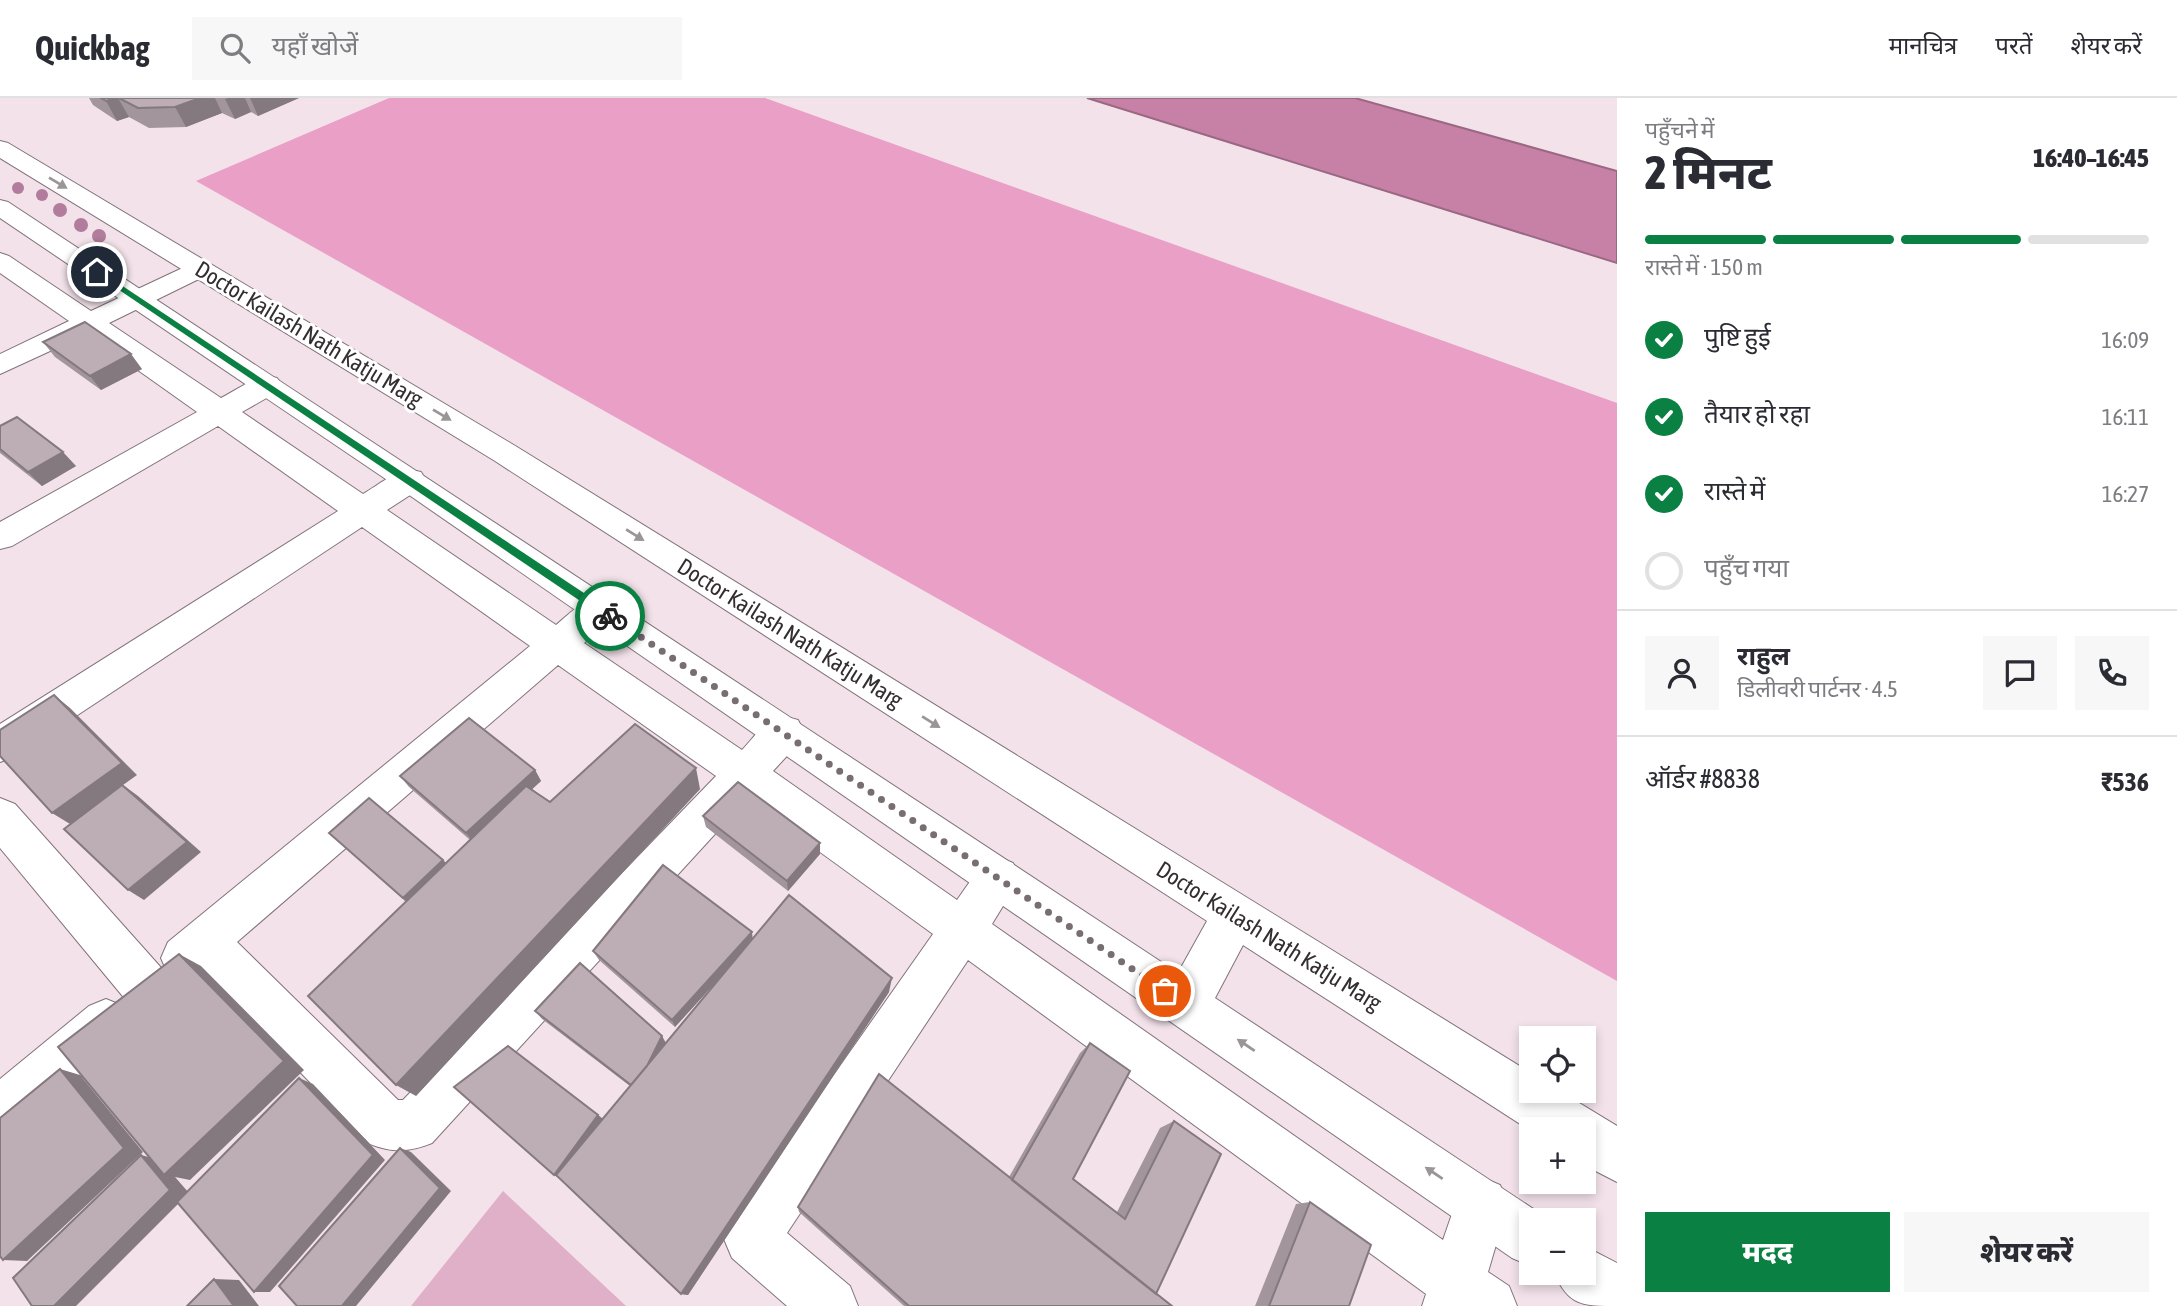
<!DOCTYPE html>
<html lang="hi">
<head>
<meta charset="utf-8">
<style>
	body { margin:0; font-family:"Asap Condensed","Noto Sans Devanagari",sans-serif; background:#f7f7f7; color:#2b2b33; height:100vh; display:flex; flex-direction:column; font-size:26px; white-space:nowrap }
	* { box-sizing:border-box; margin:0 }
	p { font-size:23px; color:#7c7c81 }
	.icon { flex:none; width:38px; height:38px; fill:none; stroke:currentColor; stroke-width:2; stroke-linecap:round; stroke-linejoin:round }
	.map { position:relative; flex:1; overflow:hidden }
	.drawer { display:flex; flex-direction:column; background:#fff; width:560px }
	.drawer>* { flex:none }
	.buttons { position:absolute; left:1519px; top:928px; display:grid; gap:14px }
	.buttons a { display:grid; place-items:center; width:77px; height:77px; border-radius:0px; background:#fff; box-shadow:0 4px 10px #0003; font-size:35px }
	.pin { position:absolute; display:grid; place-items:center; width:60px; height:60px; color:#fff; margin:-30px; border:4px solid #fff; border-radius:50%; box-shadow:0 2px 7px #0007 }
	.courier { position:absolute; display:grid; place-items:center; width:70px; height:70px; margin:-35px; border:5px solid #0b8043; border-radius:50%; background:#fff; color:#222; box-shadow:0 2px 9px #0007 }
	.head em { font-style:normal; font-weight:800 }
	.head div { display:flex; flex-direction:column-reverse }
	.head { display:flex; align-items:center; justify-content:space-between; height:119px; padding:0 28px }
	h1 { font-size:46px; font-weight:800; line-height:52px }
	.bar { display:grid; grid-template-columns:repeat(4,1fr); gap:10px 7px; align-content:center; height:84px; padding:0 28px }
	.bar i { height:9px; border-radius:5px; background:#e1e1e2 }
	.bar .on { background:#0b8043 }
	.bar p { grid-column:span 4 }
	.line { display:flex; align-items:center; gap:18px; padding:0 28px; border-top:2px solid #e1e1e2 }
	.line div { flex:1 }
	.round { display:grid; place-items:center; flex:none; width:74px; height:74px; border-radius:0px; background:#f7f7f7 }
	ol { padding:0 28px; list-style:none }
	li { display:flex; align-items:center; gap:21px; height:77px }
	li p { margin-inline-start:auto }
	li .icon { padding:7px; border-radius:50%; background:#0b8043; color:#fff; stroke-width:4 }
	li:last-child { color:#7c7c81 }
	li i { width:38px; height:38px; border:4px solid #e1e1e2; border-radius:50% }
	.button { display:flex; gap:14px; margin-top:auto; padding:14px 28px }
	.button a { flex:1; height:80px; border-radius:0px; background:#0b8043; color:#fff; font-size:28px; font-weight:800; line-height:80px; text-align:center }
	.button a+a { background:#f7f7f7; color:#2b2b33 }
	header { display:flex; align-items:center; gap:42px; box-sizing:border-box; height:98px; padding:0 35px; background:#fff; border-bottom:2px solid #e1e1e2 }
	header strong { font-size:33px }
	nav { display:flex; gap:38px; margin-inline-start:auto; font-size:24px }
	.search { width:490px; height:63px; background:#f7f7f7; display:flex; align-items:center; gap:18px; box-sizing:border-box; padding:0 24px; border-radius:0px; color:#7c7c81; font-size:26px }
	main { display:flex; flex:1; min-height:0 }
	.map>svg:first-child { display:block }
	.green { fill:#e0afc8 }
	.forest { fill:#e99fc6 }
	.water { fill:#c781a7; stroke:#9b6884; stroke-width:2 }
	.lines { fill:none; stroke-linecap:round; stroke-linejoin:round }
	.minor-casing { stroke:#81737a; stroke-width:2 }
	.major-casing { stroke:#81737a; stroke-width:2 }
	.minor { fill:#fff; fill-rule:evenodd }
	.major { fill:#fff; fill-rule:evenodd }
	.tree { fill:#b27c9c }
	.wall { fill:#a3959c }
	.shaded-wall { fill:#84797f }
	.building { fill:#bdadb5; stroke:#84797f; stroke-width:2 }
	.oneway { fill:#9a9698 }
	.route { fill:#0b8043 }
	.done { stroke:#776d72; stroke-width:7; stroke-dasharray:0 12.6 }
	.labels { text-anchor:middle; stroke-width:6; stroke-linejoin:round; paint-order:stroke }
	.street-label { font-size:23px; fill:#342e31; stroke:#fff }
</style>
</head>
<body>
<header>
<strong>Quickbag</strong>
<div class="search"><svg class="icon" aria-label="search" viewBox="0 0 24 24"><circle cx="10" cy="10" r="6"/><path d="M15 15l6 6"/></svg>यहाँ खोजें</div>
<nav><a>मानचित्र</a><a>परतें</a><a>शेयर करें</a></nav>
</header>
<main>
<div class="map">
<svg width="1617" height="1208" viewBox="0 0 1617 1208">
	<rect width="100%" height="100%" fill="#f3e2ea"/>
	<!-- green -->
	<path class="green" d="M503 1093 626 1208H411Z"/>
	<!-- forest -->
	<path class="forest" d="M389 0H765L1617 305V883L196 83Z"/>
	<!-- water -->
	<path class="water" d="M1087 0H1355L1617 73V165Z"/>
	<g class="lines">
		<!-- minor casing -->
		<g class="minor-casing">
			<path id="minor" d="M0 155 9 158 91 213 191 166 200 163 209 166 213 171 209 176 109 225 221 300C239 291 257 275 277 280L282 287 277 294 242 314 363 396C382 385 399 368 421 374L426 382 421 390 387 412 556 527C574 512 589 494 613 501L618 511 613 521 584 545 742 652C760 633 770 612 798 622L804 634 798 646 773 673 957 802 983 765 998 759 1013 765 1020 780 992 826 1443 1142 1462 1087 1481 1079 1500 1087 1508 1106 1488 1174 1509 1188 1517 1208H1422L1426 1196 968 862 787 1135 850 1188 858 1208H787L732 1160 724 1141 732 1122 933 836 747 701 432 1045C409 1054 393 1055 370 1046L203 874 184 883 168 876 161 860 168 844 530 548 362 429 14 659 0 664V626L338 413 218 328 12 448 0 451V424L197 314 87 236 0 276V256L69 223 0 175ZM558 567 716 678 403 1002H398L237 844Z
				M0 700 15 706 164 873 170 890 164 907 147 913 130 907 0 750Z
				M106 901 123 908 130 925 123 942 18 1032 0 1039V981L89 908Z"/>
		</g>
		<!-- major casing -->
		<g class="major-casing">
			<path id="major" d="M0 43 8 45 517 349 1531 975V992H1558L1617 1028V1084L1584 1067V1031H1531V1033L1243 847 1215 900 1550 1122H1531V1168L1512 1160 399 390 0 120V102L8 104 1178 875 1207 823 495 363 0 60Z
				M1584 1148 1617 1165V1208C1583 1208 1568 1208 1554 1174H1584Z"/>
		</g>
		<!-- minor -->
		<use href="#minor" class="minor"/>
		<!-- major -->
		<use href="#major" class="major"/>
	</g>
	<!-- trees -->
	<g class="tree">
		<circle cx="18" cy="90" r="6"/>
		<circle cx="42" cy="97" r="6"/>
		<circle cx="60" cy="112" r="7"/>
		<circle cx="81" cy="127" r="7"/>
		<circle cx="99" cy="138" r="7"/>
	</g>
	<!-- wall -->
	<path class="wall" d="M89 0H299L258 18 251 14 235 21 222 15 186 29 149 30 129 19 117 23 93 7Z
		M43 244 142 271 101 292 55 259Z
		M0 328 76 368 42 388 0 355Z
		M535 672 541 683 532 691 550 704 700 691 416 998 406 804 329 735 443 762 446 765 470 742 409 689 400 678Z
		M703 718 820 745V756L788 793 706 729Z
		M753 840 889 894 688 1197 681 1196 560 1080 554 1077 598 1017 603 1021 630 988 542 921 535 913 666 945 718 882 675 929 599 862 593 853Z
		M1090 945 1073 1081 1117 1114 1160 1030 1174 1023 1156 1196 1172 1208H904L799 1114 798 1109 1009 1079 1080 955Z
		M1310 1104 1349 1208H1255L1296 1106Z"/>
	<!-- shaded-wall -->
	<path class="shaded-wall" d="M115 0H118L129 19 117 23 106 3Z
		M200 0H215L222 15 186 29 175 9Z
		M228 0H245L251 14 235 21 225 1Z
		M250 0H299L258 18Z
		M131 256 142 271 101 292 90 278Z
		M63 354 76 368 42 388 28 374Z
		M54 597 70 610 137 677 123 687 138 698 201 754 144 802 128 792 123 687 70 726 52 715Z
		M696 670 700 691 416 998 396 987Z
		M535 672 541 683 474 745 466 735Z
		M820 745V756L788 793 787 783Z
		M443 762 452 772 413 810 403 800Z
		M752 834 753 843 675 929 672 922Z
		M179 856 201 868 304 972 190 1082 175 1079 189 1095 76 1208H54L141 1057 160 1062Z
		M892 880 889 894 688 1197 681 1196Z
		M662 938 666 945 635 990Z
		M60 971 80 977 143 1054 27 1163 3 1162Z
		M299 980 313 986 385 1062 270 1194H254Z
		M598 1017 604 1022 561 1081 554 1077Z
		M400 1050 411 1054 451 1093 356 1208H342Z
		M214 1181 239 1182 259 1208H234Z"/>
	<!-- building -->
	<path class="building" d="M101 0H115L106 3Z
		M119 0H200L175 9 138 10Z
		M85 224 131 256 90 278 43 244Z
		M17 319 63 354 28 374 0 351V328Z
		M54 597 122 665 52 715 0 658V632Z
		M469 620 535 672 466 735 400 678Z
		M635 626 696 670 396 987 308 898 526 688 550 704Z
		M738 684 820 745 787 783 703 718Z
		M122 687 187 744 128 792 64 731Z
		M369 700 443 762 403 800 329 735Z
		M663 767 752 834 672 922 593 853Z
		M789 797 892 880 681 1196 556 1077Z
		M179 856 284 963 164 1077 58 949Z
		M580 865 662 938 647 968 631 987 535 913Z
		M1090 945 1130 973 1073 1081 1125 1121 1174 1023 1221 1056 1156 1196 1012 1082Z
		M508 948 598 1017 554 1077 454 989Z
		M60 971 124 1050 3 1162 0 1158V1020Z
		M879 976 1172 1208H909L798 1109Z
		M299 980 373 1057 254 1194 177 1104Z
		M400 1050 440 1090 342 1208H297L279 1188Z
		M141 1057 170 1092 54 1208H32L13 1180Z
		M1310 1104 1371 1147 1349 1208H1269Z
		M214 1181 234 1208H187Z"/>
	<!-- one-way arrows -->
	<defs><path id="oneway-solid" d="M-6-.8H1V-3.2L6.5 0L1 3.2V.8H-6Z" transform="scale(1.75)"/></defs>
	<g class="oneway">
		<use href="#oneway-solid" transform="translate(58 85) rotate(31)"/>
		<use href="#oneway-solid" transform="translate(442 317) rotate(31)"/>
		<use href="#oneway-solid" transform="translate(635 437) rotate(32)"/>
		<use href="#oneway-solid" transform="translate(931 624) rotate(32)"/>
		<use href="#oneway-solid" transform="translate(1246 947) rotate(-146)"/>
		<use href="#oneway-solid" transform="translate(1434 1075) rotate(-146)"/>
	</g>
	<!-- route -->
	<path class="route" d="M97 171 614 515V521H607L94 175Z"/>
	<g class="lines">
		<!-- done -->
		<path class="done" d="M610 518 1165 893"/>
	</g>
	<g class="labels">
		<!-- street labels -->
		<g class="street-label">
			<text transform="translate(309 236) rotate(31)" y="8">Doctor Kailash Nath Katju Marg</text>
			<text transform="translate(790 535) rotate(32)" y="8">Doctor Kailash Nath Katju Marg</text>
			<text transform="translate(1269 838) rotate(32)" y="8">Doctor Kailash Nath Katju Marg</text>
		</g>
	</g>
</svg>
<div class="buttons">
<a><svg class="icon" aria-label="locate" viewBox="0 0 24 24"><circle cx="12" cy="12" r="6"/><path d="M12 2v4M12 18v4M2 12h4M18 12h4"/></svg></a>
<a>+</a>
<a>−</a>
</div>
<div class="pin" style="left:1165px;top:893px;background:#ea580c"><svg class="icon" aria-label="bag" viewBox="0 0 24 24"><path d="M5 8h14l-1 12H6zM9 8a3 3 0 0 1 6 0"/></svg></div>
<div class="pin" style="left:97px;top:174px;background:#1f2937"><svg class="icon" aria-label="home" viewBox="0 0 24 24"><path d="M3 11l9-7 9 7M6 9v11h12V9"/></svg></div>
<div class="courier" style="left:610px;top:518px"><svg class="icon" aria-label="bike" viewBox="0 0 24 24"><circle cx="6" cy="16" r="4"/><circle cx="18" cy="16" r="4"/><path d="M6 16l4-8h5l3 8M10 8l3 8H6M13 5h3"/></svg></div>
</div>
<section class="drawer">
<div class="head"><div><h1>2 मिनट</h1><p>पहुँचने में</p></div><em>16:40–16:45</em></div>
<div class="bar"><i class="on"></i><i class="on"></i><i class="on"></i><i></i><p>रास्ते में · 150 m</p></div>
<ol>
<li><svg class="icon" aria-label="check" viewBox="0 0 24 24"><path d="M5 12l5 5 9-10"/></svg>पुष्टि हुई<p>16:09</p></li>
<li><svg class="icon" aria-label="check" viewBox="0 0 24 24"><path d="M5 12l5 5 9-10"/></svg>तैयार हो रहा<p>16:11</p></li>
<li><svg class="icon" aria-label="check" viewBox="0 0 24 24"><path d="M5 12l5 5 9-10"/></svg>रास्ते में<p>16:27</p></li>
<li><i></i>पहुँच गया</li>
</ol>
<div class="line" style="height:126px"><a class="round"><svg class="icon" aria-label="person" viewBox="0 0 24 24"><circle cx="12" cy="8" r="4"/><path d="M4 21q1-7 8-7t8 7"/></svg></a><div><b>राहुल</b><p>डिलीवरी पार्टनर · 4.5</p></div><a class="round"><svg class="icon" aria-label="chat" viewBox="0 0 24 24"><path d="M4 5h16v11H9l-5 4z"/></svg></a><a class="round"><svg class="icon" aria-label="phone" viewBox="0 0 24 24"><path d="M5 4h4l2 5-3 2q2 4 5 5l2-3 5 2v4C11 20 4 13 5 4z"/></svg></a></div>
<div class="line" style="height:91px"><div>ऑर्डर #8838</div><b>₹536</b></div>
<div class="button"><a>मदद</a><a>शेयर करें</a></div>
</section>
</main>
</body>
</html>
